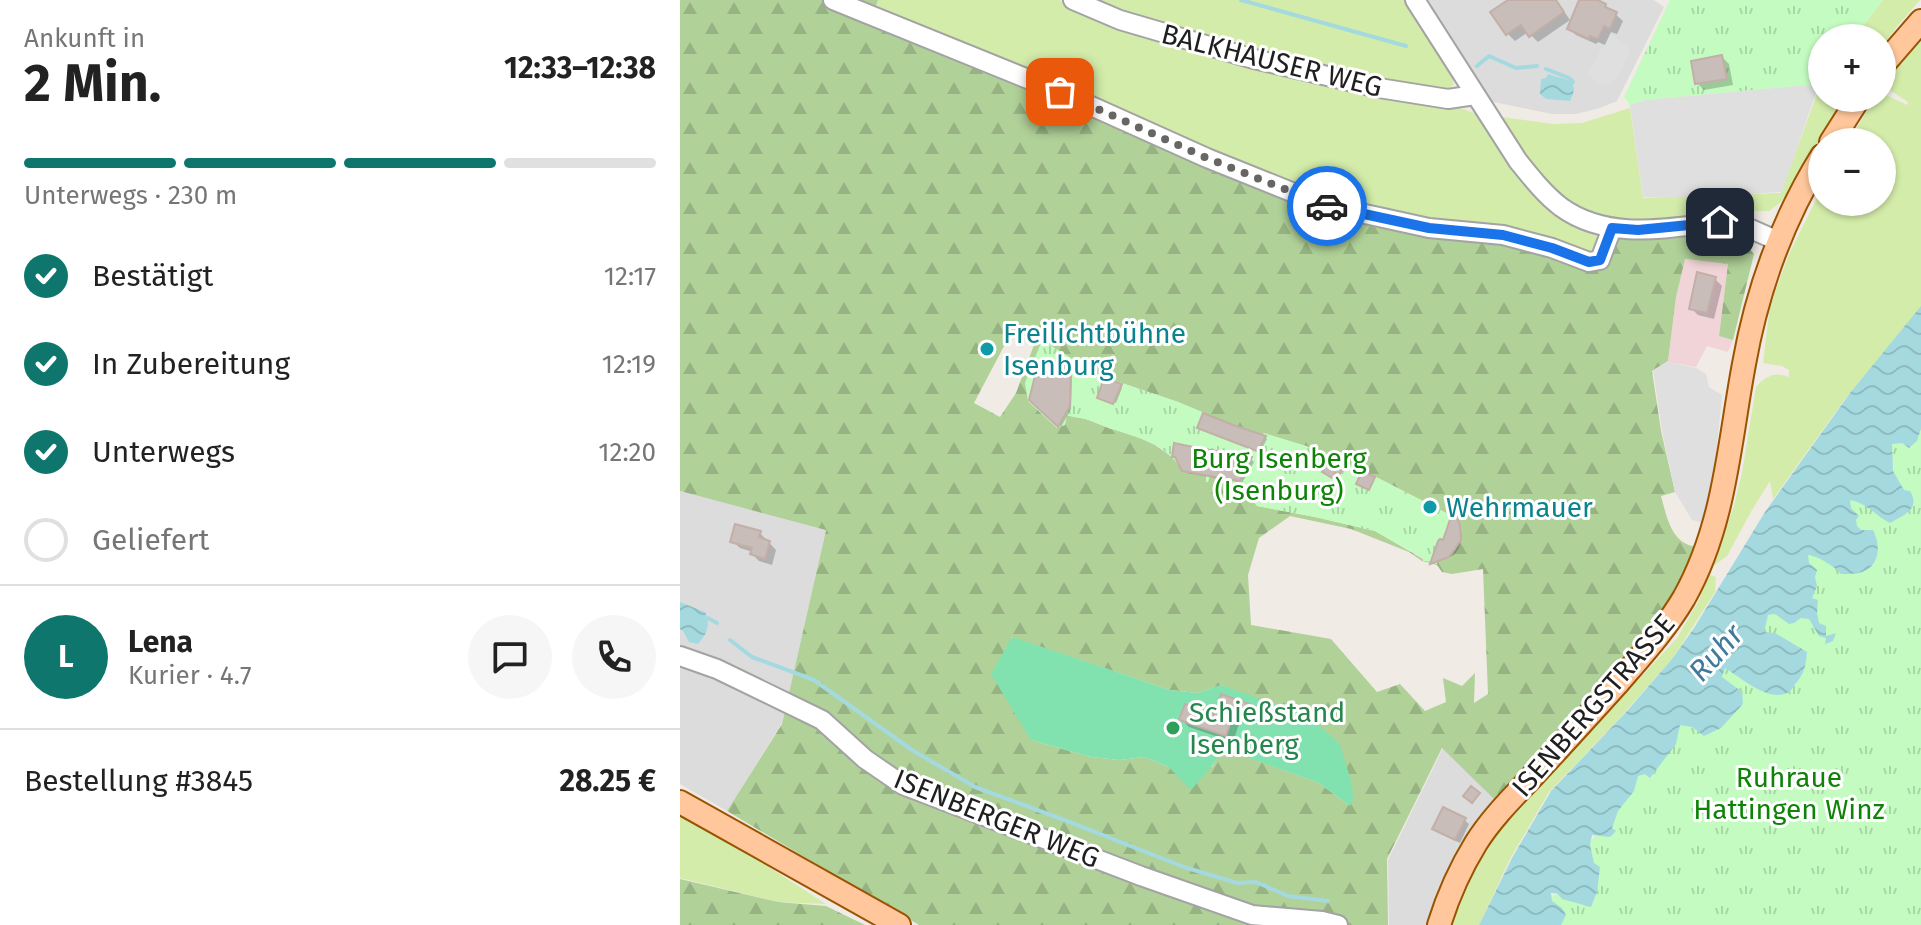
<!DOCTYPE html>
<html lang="de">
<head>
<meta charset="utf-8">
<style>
	body { margin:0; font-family:"Fira Sans",sans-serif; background:#f6f6f6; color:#222; height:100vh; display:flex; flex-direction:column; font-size:30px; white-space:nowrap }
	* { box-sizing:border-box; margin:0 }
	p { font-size:26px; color:#767676 }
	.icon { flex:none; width:44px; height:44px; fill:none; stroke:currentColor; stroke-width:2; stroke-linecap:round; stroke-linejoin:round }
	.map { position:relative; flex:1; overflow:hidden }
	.side { display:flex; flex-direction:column; background:#fff; width:680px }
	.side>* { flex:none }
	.fabs { position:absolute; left:1128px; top:24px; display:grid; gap:16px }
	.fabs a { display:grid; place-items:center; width:88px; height:88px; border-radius:50%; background:#fff; box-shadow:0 2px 6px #0004; font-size:40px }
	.pin { position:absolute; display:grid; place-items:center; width:68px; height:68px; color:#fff; margin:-34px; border-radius:16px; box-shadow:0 4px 12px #0006 }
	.courier { position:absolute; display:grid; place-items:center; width:80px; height:80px; margin:-40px; border:6px solid #1a73e8; border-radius:50%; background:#fff; color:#222; box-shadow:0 2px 10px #0007 }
	.headline em { font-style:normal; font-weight:700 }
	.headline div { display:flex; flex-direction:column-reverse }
	.headline { display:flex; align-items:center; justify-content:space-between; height:136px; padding:0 24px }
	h1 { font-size:52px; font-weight:700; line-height:60px }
	.bar { display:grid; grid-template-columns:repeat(4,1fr); gap:12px 8px; align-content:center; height:96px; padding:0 24px }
	.bar i { height:10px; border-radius:6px; background:#e0e0e0 }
	.bar .current { background:#0f766e }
	.bar p { grid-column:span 4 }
	.line { display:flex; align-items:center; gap:20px; padding:0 24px; border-top:2px solid #e0e0e0 }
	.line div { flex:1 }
	.round { display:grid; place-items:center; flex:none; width:84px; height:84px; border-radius:42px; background:#f6f6f6 }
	ol { padding:0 24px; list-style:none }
	li { display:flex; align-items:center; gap:24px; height:88px }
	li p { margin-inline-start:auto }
	li .icon { padding:8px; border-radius:50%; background:#0f766e; color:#fff; stroke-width:4 }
	li:last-child { color:#767676 }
	li i { width:44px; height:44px; border:4px solid #e0e0e0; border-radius:50% }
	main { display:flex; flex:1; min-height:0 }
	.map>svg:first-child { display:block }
	.residential { fill:#dddcdc }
	.commercial { fill:#f1d4d7 }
	.grass { fill:#d3eca9 }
	.forest { fill:url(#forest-firs); fill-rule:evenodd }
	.park { fill:url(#park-tufts) }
	.pitch { fill:#81e2b0 }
	.parking { fill:#dfdfdf }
	.water { fill:url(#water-waves) }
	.shadow { fill:#0003 }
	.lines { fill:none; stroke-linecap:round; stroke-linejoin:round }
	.stream { stroke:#a4dadf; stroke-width:4 }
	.building { fill:#c8bdb8; stroke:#c3afa7; stroke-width:2 }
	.minor-casing { stroke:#a3a3a3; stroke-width:22 }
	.major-casing { stroke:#9a5300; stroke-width:26 }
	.minor { stroke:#fff; stroke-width:18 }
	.major { stroke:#ffc79b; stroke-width:22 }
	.done { stroke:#686664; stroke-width:8; stroke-dasharray:0 14.4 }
	.route { stroke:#1a73e8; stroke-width:10 }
	.culture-dot { fill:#0f9aa8; stroke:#fff; stroke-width:3 }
	.leisure-dot { fill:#2e9e5b; stroke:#fff; stroke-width:3 }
	.labels { text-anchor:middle; stroke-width:6; stroke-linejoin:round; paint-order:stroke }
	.street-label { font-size:28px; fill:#1f1f1f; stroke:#fff }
	.culture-label { font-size:28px; fill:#0d838f; stroke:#fff; text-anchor:start }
	.park-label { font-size:28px; fill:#0e8308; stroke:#fff }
	.leisure-label { font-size:28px; fill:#27864d; stroke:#fff; text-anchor:start }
	.water-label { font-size:30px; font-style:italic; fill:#40799b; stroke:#fff }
</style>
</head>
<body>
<main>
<section class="side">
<div class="headline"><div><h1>2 Min.</h1><p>Ankunft in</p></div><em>12:33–12:38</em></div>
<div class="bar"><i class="current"></i><i class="current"></i><i class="current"></i><i></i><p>Unterwegs · 230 m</p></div>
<ol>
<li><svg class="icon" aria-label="check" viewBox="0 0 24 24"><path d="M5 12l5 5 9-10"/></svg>Bestätigt<p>12:17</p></li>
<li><svg class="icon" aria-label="check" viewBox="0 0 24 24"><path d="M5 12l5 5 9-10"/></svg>In Zubereitung<p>12:19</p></li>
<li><svg class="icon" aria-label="check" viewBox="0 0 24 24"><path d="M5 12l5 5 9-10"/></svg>Unterwegs<p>12:20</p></li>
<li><i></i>Geliefert</li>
</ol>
<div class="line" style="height:144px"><b class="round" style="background:#0f766e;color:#fff">L</b><div><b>Lena</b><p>Kurier · 4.7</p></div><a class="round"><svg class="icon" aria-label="chat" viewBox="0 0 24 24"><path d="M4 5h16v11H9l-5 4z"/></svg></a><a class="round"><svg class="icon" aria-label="phone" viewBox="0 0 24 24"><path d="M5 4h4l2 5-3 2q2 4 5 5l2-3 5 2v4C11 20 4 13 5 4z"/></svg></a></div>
<div class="line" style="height:104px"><div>Bestellung #3845</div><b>28.25 €</b></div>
</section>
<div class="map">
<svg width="1241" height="925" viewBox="0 0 1241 925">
	<defs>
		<pattern id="forest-firs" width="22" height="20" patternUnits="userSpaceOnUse" patternTransform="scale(2)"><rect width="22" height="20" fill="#b0d198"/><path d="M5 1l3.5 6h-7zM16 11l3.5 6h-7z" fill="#97b383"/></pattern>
		<pattern id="park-tufts" width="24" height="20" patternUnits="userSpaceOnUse" patternTransform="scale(2)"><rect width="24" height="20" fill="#c4fbc1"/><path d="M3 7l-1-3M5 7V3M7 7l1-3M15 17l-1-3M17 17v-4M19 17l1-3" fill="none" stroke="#a8d7a5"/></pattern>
		<pattern id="water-waves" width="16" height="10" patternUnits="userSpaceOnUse" patternTransform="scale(2)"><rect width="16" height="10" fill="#a4dadf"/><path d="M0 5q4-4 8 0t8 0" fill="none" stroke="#8dbbbf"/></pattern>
	</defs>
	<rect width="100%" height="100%" fill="#f0ebe5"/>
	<!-- residential -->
	<path class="residential" d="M742 0H974L984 7 937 101 920 108 896 114H872L809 101Z
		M0 491 146 529 108 699 0 650Z
		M0 661 106 707 102 723 47 811 0 784Z
		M763 748 817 802 751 925H709L708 860Z"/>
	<!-- commercial -->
	<path class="commercial" d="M1004 259 1048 264 1039 336 1053 340 1048 352 1027 346 1016 367 988 362 996 297Z"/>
	<!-- grass -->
	<path class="grass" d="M198 0H379L442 24 696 94 783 109 802 116 835 165 871 212 920 238 918 249 909 255 749 225 648 201 197 6Z
		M407 0H726L770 69 774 85 761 92 699 82 438 13Z
		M1203 0H1240L1214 30 1202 48V38H1174Z
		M1241 34V307L1165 399 1093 499 1090 481 1072 510 1047 556 1032 567 1054 506 1062 473 1076 387C1086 376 1095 371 1109 377V370L1102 366 1083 363 1090 306 1109 254 1142 188V202H1202V142H1169L1194 98H1202V93L1227 105 1228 102 1202 85Z
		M1142 80V98H1170L1101 202 1089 211H1073L1053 208 980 221 932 217 915 214 883 197 846 158 821 117 873 124 902 123 950 108 963 198 1101 193Z
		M1029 575 1036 577 1035 592 992 659 937 721 869 792 830 859 799 925H772L782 889 832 810 902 741 997 638 1018 602Z
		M0 810 3 812 146 904 98 902 0 878Z"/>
	<!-- forest -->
	<path class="forest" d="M0 0H198L192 19 644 208 824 238 906 266 918 271 934 238C949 238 964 239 979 239 1008 238 1056 225 1074 254L1053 340 1039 336 1048 264 1005 259 996 297 988 361 972 371 981 431 995 492 981 496C987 518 992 547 1020 547L1001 588 974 629 817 802 762 748 707 859 708 925H239L47 811 102 724 146 530 0 491ZM333 329 351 340 354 345 336 393 320 417 294 403ZM399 363 406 371 498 402 553 425 583 435 626 446 698 478 778 519C784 537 778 559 756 561 752 562 747 561 743 560V559L695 531 635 517 577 506 559 483 529 475 526 481V475L492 457 475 445 450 433 431 429 406 419 386 415 377 428 348 401ZM610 516 671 529 729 552 742 561 757 565 762 572 772 574 803 569 808 694 794 703 795 673 782 686 763 678 766 702 745 711 720 684 697 692 651 639 571 625 568 575 579 538ZM331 637 490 690 518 693 542 685 670 806 639 783 543 748 532 767H489L464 757 439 760 411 757 351 740Z
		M0 879 98 902 146 906 185 925H0Z"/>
	<!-- park -->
	<path class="park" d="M990 0H1203L1174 38H1142V80L1139 84 966 100 950 105 944 97Z
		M362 340 399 363 407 371 498 402 553 425 582 435 584 433 626 446 698 478 778 519C785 541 778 553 757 561V564H755L754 562 743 561V558L695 531 635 517 577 506 560 484 555 488 550 486 551 480 530 475 528 482H526V475L502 471C487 443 457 438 429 428 421 425 413 421 405 419 399 417 393 418 387 415L385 425 377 428 348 401 345 383Z
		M1241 408V925H853L980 742 1198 459Z"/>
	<!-- pitch -->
	<path class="pitch" d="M332 637 490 690 518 693 541 685 629 716 660 745 672 784 673 798 670 806 639 783 544 749 532 766 511 790 489 767 464 757 439 760 411 757 351 740 311 674Z"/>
	<!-- parking -->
	<path class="parking" d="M927 33 935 36 951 49 938 77 927 86 918 83 907 75 923 46Z
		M1139 84 1102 192 1012 197H963L950 105 966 100Z
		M988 362 1016 368 1026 374 1029 387 1042 395 1035 465 1023 523 1012 520 995 492 982 431 973 370Z"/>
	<!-- water -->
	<path class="water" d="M868 74C883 80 902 77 890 101L866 99 860 94 861 79 866 78Z
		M1241 306V428L1237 441 1229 448 1222 443 1212 444 1213 471 1224 490 1230 491C1241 509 1224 515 1210 523 1194 515 1189 504 1170 500L1171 508 1179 516 1176 520 1177 526 1181 530H1193C1201 545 1200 566 1182 572 1176 574 1168 574 1161 574 1154 566 1138 556 1128 555L1129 563 1137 570 1135 577 1137 586 1132 598 1138 600 1137 613 1139 623 1146 626V636L1156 633 1153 641 1145 644 1146 638 1139 636 1129 619 1121 618 1114 623 1109 624 1095 614 1088 615 1084 632 1095 633 1127 652C1126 664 1125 672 1117 682 1114 685 1112 690 1109 692 1090 704 1060 677 1045 668L1042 677 1062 692 1063 704 1041 728 1024 736 1012 727 1000 725 996 744 970 778 965 774 958 776 954 791 938 811 932 828 936 831 930 837 912 835 910 845 914 863 920 867 917 892 911 907 882 899 877 893H871L872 901 882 908 886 915 881 925H799L832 858 871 791 947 711 992 659 1014 628 1085 512 1170 393Z
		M0 602 25 612C31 624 27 634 18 644L9 642 3 631 0 629Z"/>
	<!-- shadow -->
	<path class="shadow" d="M831 0H876L890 20 858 42 848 32 835 41 828 34Z
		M901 0H913L925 5 943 21 937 34 931 32 925 45 918 42 916 44 896 35 889 28Z
		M1042 57 1049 64 1053 85 1024 90 1017 83Z
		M1035 279 1042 286 1034 319 1018 315 1011 308Z
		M390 370 392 372 391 409 381 427 352 400Z
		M441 386 442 388 436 403 419 397Z
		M521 429 585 437 587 439 580 452Z
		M495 446 571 459 574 462 562 483 507 473 504 470Z
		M775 512 782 536 779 548 774 555 753 564 760 542H765Z
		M80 533 96 550 92 565 79 561 72 554 73 552 60 548 52 541Z
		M542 697 574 708 581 715 578 724 561 718 553 742 509 727 502 720 535 717Z
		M784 820 789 824 780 843 759 833 754 829Z"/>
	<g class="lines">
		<!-- stream -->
		<path class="stream" d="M561 0 726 46
			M797 66 809 56 836 68 857 66
			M866 69 889 78 893 82
			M28 618 37 623
			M50 640 72 657 134 680 232 750 295 787 387 821 504 867 557 883 576 882 608 896 648 901"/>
	</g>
	<!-- building -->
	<path class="building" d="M828 0H876L884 12 849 37 841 25 826 35 810 12Z
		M899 0H918L926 4 925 7 937 12 930 29 924 26 918 39 910 36 909 39 887 29Z
		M1042 55 1047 79 1015 84 1011 61Z
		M1017 272 1036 277 1027 313 1009 309Z
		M367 360H372L391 368 390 406 378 427 349 400 358 364 360 361Z
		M424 378 442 384 433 404 417 398Z
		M523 413 553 425 586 436 577 451 517 428Z
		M494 443 513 447 572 457 560 481 502 471 495 457H492Z
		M650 457 666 464 659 475 655 473 652 478 642 472Z
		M682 471 695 477 689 490 676 484Z
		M774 508 780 526 781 540 769 557 750 564 758 541 760 539 763 540Z
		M55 524 81 531 79 537 90 541 85 559 70 554 72 548 50 542Z
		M541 694 575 706 571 719 554 712 546 736 499 720 505 704 534 714Z
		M791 786 800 793 792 803 783 796Z
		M763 807 786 818 775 840 752 829Z"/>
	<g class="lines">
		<!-- minor casing -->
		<g class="minor-casing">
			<path id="minor" d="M153 0 380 92 527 158 644 205 749 228 823 235 872 248 909 262 920 260 932 228
				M393 0 440 20 570 58 699 88 768 99 795 95
				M735 0 838 161C851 177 864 194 881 207 928 241 987 228 1040 222H1052L1064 226 1098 241
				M0 656 37 669 142 720 185 759 223 785 461 876 572 915 642 921 658 925"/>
		</g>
		<!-- major casing -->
		<g class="major-casing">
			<path id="major" d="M1202 66 1241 21
				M1151 142 1179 98
				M0 802 219 925
				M759 925C768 896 780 869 796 843 811 819 832 798 851 778 880 747 909 715 937 684 961 656 985 630 1004 598 1045 525 1049 444 1064 364 1077 291 1103 219 1142 156"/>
		</g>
		<!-- minor -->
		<use href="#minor" class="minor"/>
		<!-- major -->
		<use href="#major" class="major"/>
	</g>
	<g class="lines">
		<!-- done -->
		<path class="done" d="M380 92 527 158 647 206"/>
		<!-- route -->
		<path class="route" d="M647 206 749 228 823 235 872 248 909 262 920 260 932 228 958 230 1040 222"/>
	</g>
	<!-- markers -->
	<g class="culture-dot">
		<circle cx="307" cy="349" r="8"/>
		<circle cx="750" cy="507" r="8"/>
	</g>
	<circle class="leisure-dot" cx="493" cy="728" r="8"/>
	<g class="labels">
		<!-- street labels -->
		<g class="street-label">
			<text transform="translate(592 60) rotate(14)" y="10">BALKHAUSER WEG</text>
			<text transform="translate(913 705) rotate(-49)" y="10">ISENBERGSTRASSE</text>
			<text transform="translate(317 818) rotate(22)" y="10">ISENBERGER WEG</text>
		</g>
		<!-- culture labels -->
		<g class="culture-label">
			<text x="323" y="343">Freilichtbühne<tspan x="323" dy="32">Isenburg</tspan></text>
			<text x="766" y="517">Wehrmauer</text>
		</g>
		<!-- park labels -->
		<g class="park-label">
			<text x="599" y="468">Burg Isenberg<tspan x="599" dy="32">(Isenburg)</tspan></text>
			<text x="1109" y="787">Ruhraue<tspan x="1109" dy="32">Hattingen Winz</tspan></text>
		</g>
		<!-- leisure labels -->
		<g class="leisure-label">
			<text x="509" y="722">Schießstand<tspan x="509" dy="32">Isenberg</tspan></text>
		</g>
		<!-- water labels -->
		<g class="water-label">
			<text transform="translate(1036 653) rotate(-48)" y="10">Ruhr</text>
		</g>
	</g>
</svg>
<div class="fabs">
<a>+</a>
<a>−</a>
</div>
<div class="pin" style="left:380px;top:92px;background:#ea580c"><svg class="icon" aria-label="bag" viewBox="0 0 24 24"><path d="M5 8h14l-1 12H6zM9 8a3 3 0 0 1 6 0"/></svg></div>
<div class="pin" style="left:1040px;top:222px;background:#1f2937"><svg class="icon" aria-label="home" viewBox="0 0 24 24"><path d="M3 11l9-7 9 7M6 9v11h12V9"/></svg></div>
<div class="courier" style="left:647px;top:206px"><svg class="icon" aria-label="car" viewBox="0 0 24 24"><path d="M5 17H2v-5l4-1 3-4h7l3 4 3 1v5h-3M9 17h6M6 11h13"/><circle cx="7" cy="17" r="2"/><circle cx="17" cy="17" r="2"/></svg></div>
</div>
</main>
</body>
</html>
